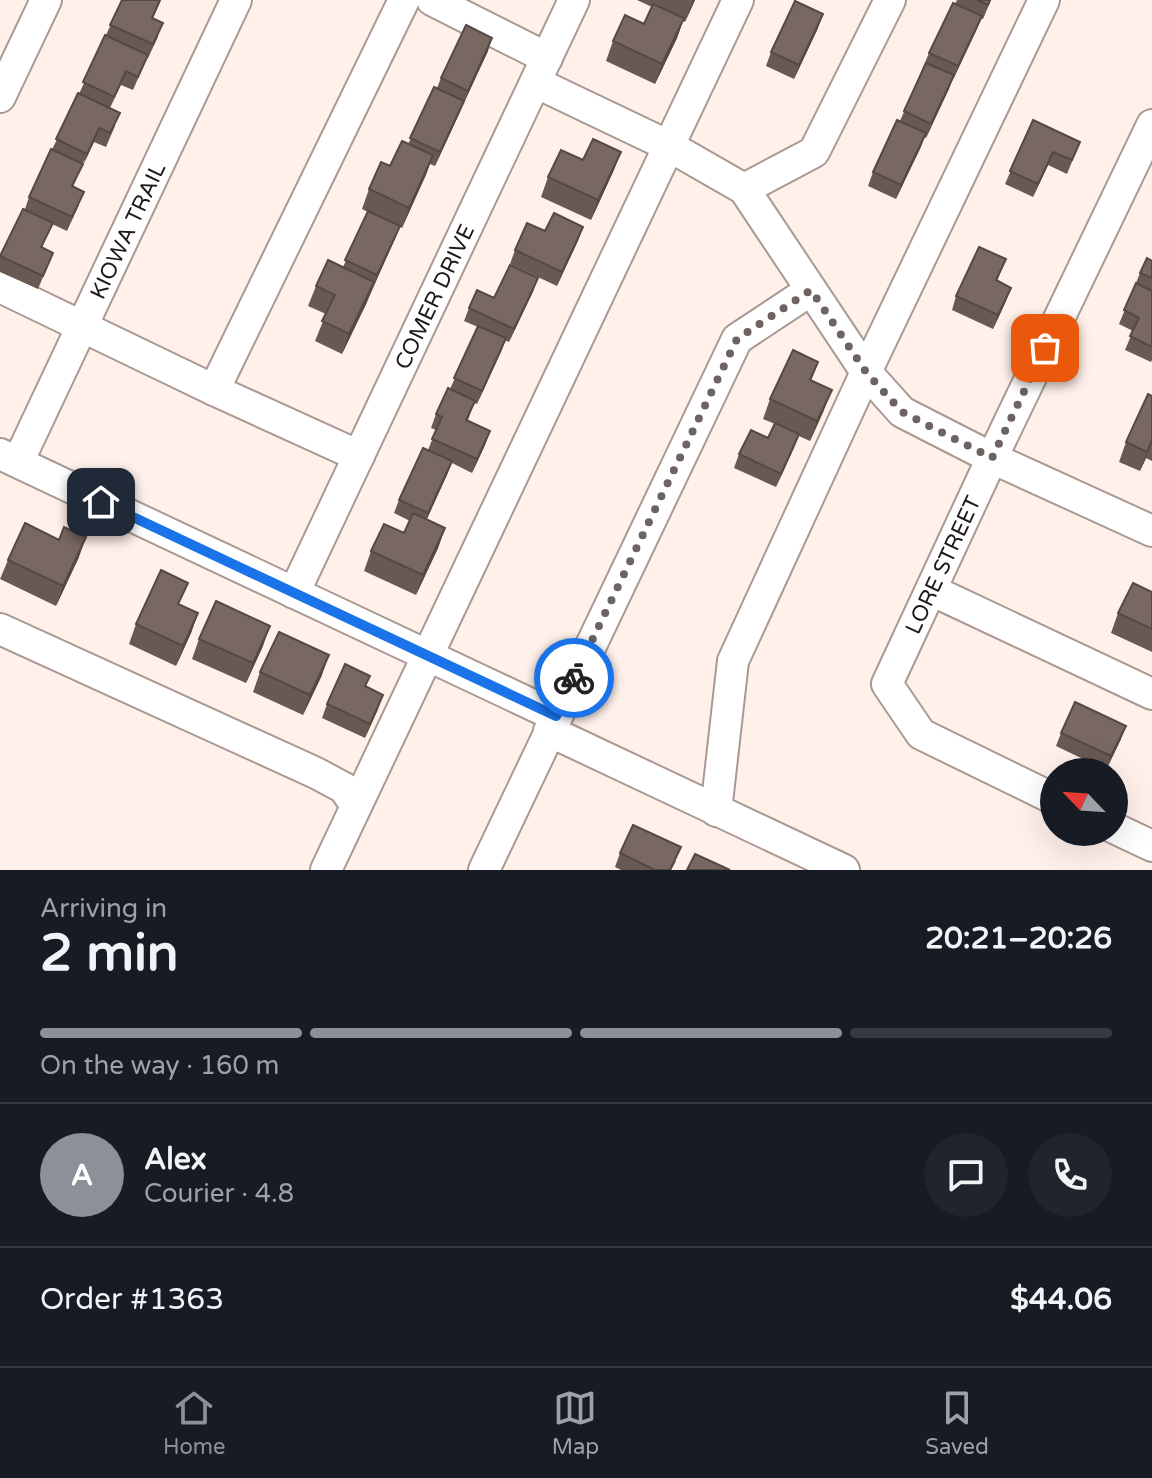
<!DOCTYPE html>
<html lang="en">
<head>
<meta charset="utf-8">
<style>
	body { margin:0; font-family:"Varela Round",sans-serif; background:#20242c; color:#f1f3f6; height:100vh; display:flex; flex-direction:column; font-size:30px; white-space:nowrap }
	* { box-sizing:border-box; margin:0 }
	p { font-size:26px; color:#9ea1a6 }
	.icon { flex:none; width:44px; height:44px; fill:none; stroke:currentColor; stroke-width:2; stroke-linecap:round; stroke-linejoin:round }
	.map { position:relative; height:870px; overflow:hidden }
	.side { display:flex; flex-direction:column; background:#171b24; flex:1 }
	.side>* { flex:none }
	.needle { width:52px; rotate:295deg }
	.tools { position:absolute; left:1040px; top:758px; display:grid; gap:16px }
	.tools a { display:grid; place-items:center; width:88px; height:88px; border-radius:50%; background:#171b24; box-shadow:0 8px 32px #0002; font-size:40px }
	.pin { position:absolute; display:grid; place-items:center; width:68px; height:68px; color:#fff; margin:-34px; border-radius:16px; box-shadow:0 4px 12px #0006 }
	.courier { position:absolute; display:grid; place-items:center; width:80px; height:80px; margin:-40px; border:6px solid #1a73e8; border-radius:50%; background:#fff; color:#222; box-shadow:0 2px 10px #0007 }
	.headline em { font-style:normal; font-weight:800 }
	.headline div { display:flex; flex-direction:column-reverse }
	.headline { display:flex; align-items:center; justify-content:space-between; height:136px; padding:0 40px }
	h1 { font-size:52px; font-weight:800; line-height:60px }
	.bar { display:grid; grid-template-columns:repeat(4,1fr); gap:12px 8px; align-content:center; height:96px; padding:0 40px }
	.bar i { height:10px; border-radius:6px; background:#363941 }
	.bar .current { background:#8c9099 }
	.bar p { grid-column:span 4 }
	.line { display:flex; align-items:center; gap:20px; padding:0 40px; border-top:2px solid #363941 }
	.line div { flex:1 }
	.round { display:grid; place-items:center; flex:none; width:84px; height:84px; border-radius:42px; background:#20242c }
	.dock { display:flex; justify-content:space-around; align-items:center; height:112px; border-top:2px solid #363941; background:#171b24; font-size:22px; color:#9ea1a6 }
	.dock a { display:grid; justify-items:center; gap:4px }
	.dock .current { color:#8c9099 }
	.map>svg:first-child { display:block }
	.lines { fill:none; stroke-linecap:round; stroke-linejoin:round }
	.minor-casing { stroke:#aa9993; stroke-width:34 }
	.minor { stroke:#fff; stroke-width:30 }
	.wall { fill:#685954 }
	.shaded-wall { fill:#554945 }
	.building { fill:#796862; stroke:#554945; stroke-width:2 }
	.done { stroke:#6d6461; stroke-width:8; stroke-dasharray:0 14.4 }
	.route { stroke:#1a73e8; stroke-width:10 }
	.labels { text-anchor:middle; stroke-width:7; stroke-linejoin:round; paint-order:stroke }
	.street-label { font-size:22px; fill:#1f1917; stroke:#fff }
</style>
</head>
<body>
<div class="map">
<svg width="1152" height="870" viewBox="0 0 1152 870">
	<rect width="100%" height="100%" fill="#fff0ea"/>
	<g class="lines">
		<!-- minor casing -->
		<g class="minor-casing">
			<g id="minor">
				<path d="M432 0 547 58"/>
				<path d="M537 83 669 146 744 189 866 372 902 412 992 458 1152 531"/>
				<path d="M0 97 46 0"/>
				<path d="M744 189 814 152 890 0"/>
				<path d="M0 287 214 390 359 456"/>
				<path d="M214 390 404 0"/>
				<path d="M0 454 556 716"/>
				<path id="s1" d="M18 462 236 0"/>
				<path d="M931 590 1152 694"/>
				<path id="s2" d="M294 593 574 0"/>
				<path d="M0 629 316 773 344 788 356 806"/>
				<path d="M549 731 844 870"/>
				<path id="s3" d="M1054 799 921 734 887 684 992 458 1152 125"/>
				<path d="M716 811 733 661 866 372 1044 0"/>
				<path d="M1114 828 1152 846"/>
				<path d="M326 870 738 0"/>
				<path d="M484 870 737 339 811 290"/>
			</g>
		</g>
		<!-- minor -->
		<use href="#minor" class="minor"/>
	</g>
	<!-- wall -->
	<path class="wall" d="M122 0H161L153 18 158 37 148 58H147L133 90 121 85 110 108 115 126 106 147 94 142 81 167 73 187 79 205 67 231 52 224 42 248 53 253 38 289 0 272V257L23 209H25L29 197 79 94Z
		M637 0H695L685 22 683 21 677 38 655 84 606 61 613 41 644 24 652 7Z
		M957 0H991L983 19 981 18 926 138 924 137 896 199 868 186 873 172 900 121 929 53Z
		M818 28 794 79 766 66 771 52Z
		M488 51 435 166 430 164 402 228 400 227 367 302 342 354 315 341 326 314 308 306 316 286 343 267 368 212 362 209 369 189 408 144 437 88 441 78Z
		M1033 120 1080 142 1067 174 1048 165 1033 197 1005 184Z
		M621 152 613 172 591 220 541 197 548 177 583 160Z
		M583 227 557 286 510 264 515 250 545 231Z
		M1006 259 997 281 1006 301 993 329 952 310 956 296Z
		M1152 261V360L1151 362 1125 350 1133 331 1119 324 1140 273Z
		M538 278 509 342 505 340 477 404 474 403 468 420 490 431 485 445 472 473 452 463 427 519 445 528 438 548 416 595 364 571 371 551 404 533 410 521 394 513 399 500 428 450 436 430 431 428 436 414 450 389 478 327 464 321 469 308 494 298Z
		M818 362 811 381 824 410 810 441 799 436 776 487 734 468 739 454 768 438 775 424 763 419 770 399Z
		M1152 396V461L1146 458 1140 471 1119 462 1126 442Z
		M59 540 79 557 56 606 0 579 8 560Z
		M1152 592V652L1111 633 1118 613Z
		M180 605 198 613 191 633 176 666 129 644 136 624Z
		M199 639 263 646 246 683 192 659Z
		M260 672 322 675 303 715 253 692Z
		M366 687 378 709 365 738 322 718 327 704Z
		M1061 733 1121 739 1106 770 1056 746Z
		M620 853 676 861 671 870H621L615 867Z"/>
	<!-- shaded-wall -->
	<path class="shaded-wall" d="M693 0H695L685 22Z
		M823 14 818 28 794 79 799 65Z
		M982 16 977 29 953 80 958 66Z
		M684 18 677 38 655 84 662 64Z
		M492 38 488 51 463 104 468 91Z
		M954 75 949 89 926 138 931 124Z
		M464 101 459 114 435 166 440 152Z
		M99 128 94 142 82 168 87 154Z
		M926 133 921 147 896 199 901 185Z
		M621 152 613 172 591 220 598 200Z
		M1053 152 1048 165 1033 197 1038 184Z
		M433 155 426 175 402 228 409 208Z
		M400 226 395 239 372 289 377 275Z
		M583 227 578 241 557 286 562 272Z
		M538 278 533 292 509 342 514 329Z
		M374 282 367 302 342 354 349 334Z
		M1011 288 1006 301 993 329 998 315Z
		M506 338 501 352 477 404 482 391Z
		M832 390 824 410 810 441 817 421Z
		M490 431 485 445 472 473 477 459Z
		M799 434 794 448 776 487 781 474Z
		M1152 441 1146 458 1140 471 1147 452Z
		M452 461 447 475 423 527 428 513Z
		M445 528 438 548 416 595 423 575Z
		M86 537 79 557 56 606 63 586Z
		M198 613 191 633 176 666 183 646Z
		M270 626 263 646 246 683 253 663Z
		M329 655 322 675 303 715 310 695Z
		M383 695 378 709 365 738 370 724Z
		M1126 726 1121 739 1106 770 1111 756Z"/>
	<!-- building -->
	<path class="building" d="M122 0H160L152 18 163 23 153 44 110 25Z
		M977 0H990L988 5Z
		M795 1 823 14 799 65 771 52Z
		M953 3 982 16 958 66 929 53Z
		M653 4 684 18 662 64 613 41 625 15 644 24Z
		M466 25 492 38 468 91 441 78Z
		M105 35 148 55 138 77 126 71 114 97 83 82Z
		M926 63 954 75 931 124 904 111Z
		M434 87 464 101 440 152 410 138Z
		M78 93 120 113 110 133 99 128 87 154 56 139Z
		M897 120 926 133 901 185 873 172Z
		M1033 120 1080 142 1072 160 1053 152 1038 184 1010 171Z
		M593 139 621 152 598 200 548 177 561 150 583 160Z
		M402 141 433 155 409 208 369 189 381 162 390 166Z
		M51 149 83 164 72 186 84 192 72 217 29 197Z
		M23 209 53 223 41 247 53 253 43 276 0 256Z
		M368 211 400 226 377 275 345 260Z
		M554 213 583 227 562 272 515 250 527 223 545 231Z
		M979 247 1006 259 996 280 1011 288 998 315 956 296Z
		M1147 258 1152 261V278L1140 273Z
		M328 260 374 282 349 334 322 321 335 295 316 286Z
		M510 265 538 278 514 329 469 308 477 290 494 298Z
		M1136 283 1152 291V347L1130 336 1139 318 1124 310Z
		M478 326 506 338 482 391 454 378Z
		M793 350 818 362 810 380 832 390 817 421 770 399Z
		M448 388 475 401 466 420 490 431 477 459 432 439 442 417 436 414Z
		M1148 394 1152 396V440L1147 452 1126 442Z
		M775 423 799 434 781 474 739 454 751 430 768 438Z
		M423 448 452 461 428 513 399 500Z
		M413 513 445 528 423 575 371 551 384 524 404 533Z
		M25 523 59 540 64 527 86 537 63 586 8 560Z
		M161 570 188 583 178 604 198 613 183 646 136 624Z
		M1133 583 1152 592V629L1118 613Z
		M216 601 270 626 253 663 199 639Z
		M279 632 329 655 310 695 260 672Z
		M345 664 370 676 365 686 383 695 370 724 327 704Z
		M1075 702 1126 726 1111 756 1061 733Z
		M633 825 681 847 670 870H655L620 853Z
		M695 854 730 870H687Z"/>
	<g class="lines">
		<!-- done -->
		<path class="done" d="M574 678 737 339 811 290 866 372 902 412 992 458 1045 348"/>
		<!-- route -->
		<path class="route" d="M101 502 556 716 574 678"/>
	</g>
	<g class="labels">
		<!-- street labels -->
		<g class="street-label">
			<text dy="8" stroke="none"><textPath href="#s1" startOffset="256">KIOWA TRAIL</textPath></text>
			<text dy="8" stroke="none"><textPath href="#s2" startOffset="328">COMER DRIVE</textPath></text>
			<text dy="8" stroke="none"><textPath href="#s3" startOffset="340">LORE STREET</textPath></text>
		</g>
	</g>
</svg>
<div class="tools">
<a><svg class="needle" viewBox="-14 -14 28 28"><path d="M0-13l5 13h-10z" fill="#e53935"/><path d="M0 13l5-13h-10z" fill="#9ea1a6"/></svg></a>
</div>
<div class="pin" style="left:1045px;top:348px;background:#ea580c"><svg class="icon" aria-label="bag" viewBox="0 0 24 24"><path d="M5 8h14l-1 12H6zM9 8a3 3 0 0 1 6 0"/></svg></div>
<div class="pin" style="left:101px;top:502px;background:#1f2937"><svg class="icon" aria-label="home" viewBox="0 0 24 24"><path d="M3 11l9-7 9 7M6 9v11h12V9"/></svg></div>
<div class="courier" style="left:574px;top:678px"><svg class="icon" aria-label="bike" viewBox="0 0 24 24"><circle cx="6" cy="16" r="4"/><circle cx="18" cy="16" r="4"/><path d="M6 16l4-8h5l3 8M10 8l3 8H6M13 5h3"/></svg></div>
</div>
<section class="side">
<div class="headline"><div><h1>2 min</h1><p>Arriving in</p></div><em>20:21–20:26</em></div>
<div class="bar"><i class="current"></i><i class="current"></i><i class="current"></i><i></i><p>On the way · 160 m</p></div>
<div class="line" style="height:144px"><b class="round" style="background:#8c9099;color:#fff">A</b><div><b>Alex</b><p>Courier · 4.8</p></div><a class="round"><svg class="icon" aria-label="chat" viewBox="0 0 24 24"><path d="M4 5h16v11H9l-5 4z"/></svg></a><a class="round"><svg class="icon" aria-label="phone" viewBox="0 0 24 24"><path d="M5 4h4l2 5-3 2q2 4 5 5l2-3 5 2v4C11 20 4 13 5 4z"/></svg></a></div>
<div class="line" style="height:104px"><div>Order #1363</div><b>$44.06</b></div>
</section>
<nav class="dock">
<a class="current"><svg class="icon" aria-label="home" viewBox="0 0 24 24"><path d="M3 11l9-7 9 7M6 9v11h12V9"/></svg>Home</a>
<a><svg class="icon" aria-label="map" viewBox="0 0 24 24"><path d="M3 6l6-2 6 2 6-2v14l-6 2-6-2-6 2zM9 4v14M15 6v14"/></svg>Map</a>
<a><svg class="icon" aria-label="saved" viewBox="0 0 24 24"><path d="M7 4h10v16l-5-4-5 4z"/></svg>Saved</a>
</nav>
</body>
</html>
